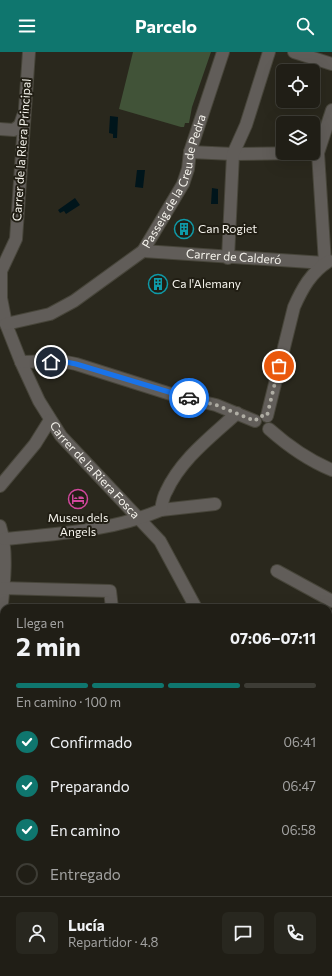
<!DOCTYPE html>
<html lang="es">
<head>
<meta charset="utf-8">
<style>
	body { margin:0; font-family:Commissioner,sans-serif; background:#28271f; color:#f1f3f6; height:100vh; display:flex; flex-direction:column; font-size:15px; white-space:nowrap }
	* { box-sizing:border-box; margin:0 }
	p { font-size:13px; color:#a2a2a1 }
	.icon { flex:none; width:22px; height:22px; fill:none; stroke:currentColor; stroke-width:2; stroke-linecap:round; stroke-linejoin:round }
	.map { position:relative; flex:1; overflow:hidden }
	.side { position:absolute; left:0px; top:552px; width:332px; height:372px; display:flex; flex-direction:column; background:#201e16; border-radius:12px 12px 0 0; box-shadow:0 4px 16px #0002,0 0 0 1px #3d3c35 }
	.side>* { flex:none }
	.tools { position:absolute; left:276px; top:12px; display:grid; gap:8px }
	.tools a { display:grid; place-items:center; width:44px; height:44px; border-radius:6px; background:#201e16; box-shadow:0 4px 16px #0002,0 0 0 1px #3d3c35; font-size:20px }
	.pin { position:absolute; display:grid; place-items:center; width:34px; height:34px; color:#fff; margin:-17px; border:2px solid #fff; border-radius:50%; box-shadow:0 1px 4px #0007 }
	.courier { position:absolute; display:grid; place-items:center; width:40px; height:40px; margin:-20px; border:3px solid #1a73e8; border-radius:50%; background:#fff; color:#222; box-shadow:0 1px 5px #0007 }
	.head em { font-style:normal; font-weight:700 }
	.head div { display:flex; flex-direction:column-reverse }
	.head { display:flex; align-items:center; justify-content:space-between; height:68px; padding:0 16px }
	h1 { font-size:26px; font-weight:700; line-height:30px }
	.bar { display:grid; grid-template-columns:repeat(4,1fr); gap:6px 4px; align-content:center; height:48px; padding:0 16px }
	.bar i { height:5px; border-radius:3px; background:#3d3c35 }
	.bar .active { background:#0f766e }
	.bar p { grid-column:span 4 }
	.line { display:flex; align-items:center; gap:10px; padding:0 16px; border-top:1px solid #3d3c35 }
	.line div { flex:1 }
	.round { display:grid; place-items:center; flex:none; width:42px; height:42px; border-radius:6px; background:#28271f }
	ol { padding:0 16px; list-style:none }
	li { display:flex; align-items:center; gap:12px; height:44px }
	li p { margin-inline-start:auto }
	li .icon { padding:4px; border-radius:50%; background:#0f766e; color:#fff; stroke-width:4 }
	li:last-child { color:#a2a2a1 }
	li i { width:22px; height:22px; border:2px solid #3d3c35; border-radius:50% }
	header { display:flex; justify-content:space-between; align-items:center; height:52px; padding:0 16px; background:#0f766e; color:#fff; font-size:18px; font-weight:700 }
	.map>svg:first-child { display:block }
	.green { fill:#415338 }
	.water { fill:#00151b }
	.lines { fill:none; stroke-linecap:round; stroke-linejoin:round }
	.minor-casing { stroke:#47453a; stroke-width:14 }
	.minor { stroke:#615d59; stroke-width:12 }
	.done { stroke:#afada4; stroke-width:4; stroke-dasharray:0 7.2 }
	.route { stroke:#1a73e8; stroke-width:5 }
	.labels { text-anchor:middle; stroke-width:4; stroke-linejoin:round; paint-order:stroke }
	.street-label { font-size:12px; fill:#f6f4ed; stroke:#211e14 }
	.poi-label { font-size:12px; fill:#f6f4ed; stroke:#211e14; text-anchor:start }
</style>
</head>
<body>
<header><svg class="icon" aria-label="menu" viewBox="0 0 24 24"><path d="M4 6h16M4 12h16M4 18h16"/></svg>Parcelo<svg class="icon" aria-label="search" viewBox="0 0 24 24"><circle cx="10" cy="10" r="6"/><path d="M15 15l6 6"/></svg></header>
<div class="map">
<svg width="332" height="924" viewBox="0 0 332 924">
	<rect width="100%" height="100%" fill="#2a281d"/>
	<!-- green -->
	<path class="green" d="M133 0H211L192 55 189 71H185L184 75H181L119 57Z"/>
	<!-- water -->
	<path class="water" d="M110 64 118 65 117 86H113V82L109 81Z
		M137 118H145L143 136 135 135Z
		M212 136 218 137V152H211Z
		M75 146 80 153 66 162 64 159 60 161 58 158Z"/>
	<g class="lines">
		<!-- minor casing -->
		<g class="minor-casing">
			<g id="minor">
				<path id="s1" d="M29 0 16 187 1 219V246L6 272 21 310 39 349 61 384 160 489 196 556"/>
				<path d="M294 0 332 12"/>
				<path d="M0 77 14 78 20 73 23 64"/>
				<path d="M190 100 233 102 303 101"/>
				<path id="s2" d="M143 199 325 211"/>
				<path d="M228 206 233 102 246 73 269 0"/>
				<path d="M325 211 318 101 332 58"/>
				<path id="s3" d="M6 272 50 262 74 249 143 199 183 132 188 117 190 100 223 0"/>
				<path d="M21 310 61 309 76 312 177 344 216 353 255 369"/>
				<path d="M267 364 294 255C302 237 311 220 329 209"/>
				<path d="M269 377C287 393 310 409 332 418"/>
				<path d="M0 434 35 392 50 368"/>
				<path d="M161 458 215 452"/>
				<path d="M0 474C9 502 3 540 0 570"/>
				<path d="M4 487C57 482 112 479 161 458 162 452 163 445 166 440 181 407 211 385 237 361"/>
				<path d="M277 519 332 549"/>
				<path d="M0 536 110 539 112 556"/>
				<path d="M0 579H4"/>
				<path d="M0 625H4"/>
				<path d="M328 764 332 727"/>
				<path d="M328 793 330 819 328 870H332"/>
				<path d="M81 924 83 920"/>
				<path d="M276 924V920"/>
			</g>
		</g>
		<!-- minor -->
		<use href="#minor" class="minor"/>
	</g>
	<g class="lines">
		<!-- done -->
		<path class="done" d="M189 346 216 353 255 369 260 364H267L279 314"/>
		<!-- route -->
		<path class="route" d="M51 310 61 309 76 312 189 346"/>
	</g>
	<!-- icons -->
	<defs>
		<g id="building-ring" transform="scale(1)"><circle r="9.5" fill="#211e14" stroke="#0f9aa8" stroke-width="1.5"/><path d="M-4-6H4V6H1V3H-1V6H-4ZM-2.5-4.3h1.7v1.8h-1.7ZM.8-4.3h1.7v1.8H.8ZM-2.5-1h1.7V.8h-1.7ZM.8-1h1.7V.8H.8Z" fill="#0f9aa8"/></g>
		<g id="hotel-ring" transform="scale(1)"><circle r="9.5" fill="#211e14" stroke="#d1479c" stroke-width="1.5"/><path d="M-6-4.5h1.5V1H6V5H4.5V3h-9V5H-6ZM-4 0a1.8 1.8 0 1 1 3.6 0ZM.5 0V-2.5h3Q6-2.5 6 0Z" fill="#d1479c"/></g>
	</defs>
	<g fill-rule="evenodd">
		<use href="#building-ring" x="184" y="177"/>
		<use href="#building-ring" x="158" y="232"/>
		<use href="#hotel-ring" x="78" y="447"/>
	</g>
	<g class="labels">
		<!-- street labels -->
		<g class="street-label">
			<text transform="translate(22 98) rotate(-86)" y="4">Carrer de la Riera Principal</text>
			<text dy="4" stroke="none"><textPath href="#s3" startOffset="235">Passeig de la Creu de Pedra</textPath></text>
			<text dy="4" stroke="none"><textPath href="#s2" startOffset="91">Carrer de Calderó</textPath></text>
			<text dy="4" stroke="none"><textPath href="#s1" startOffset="449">Carrer de la Riera Fosca</textPath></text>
		</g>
		<!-- poi labels -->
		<g class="poi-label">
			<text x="198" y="181">Can Rogiet</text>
			<text x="172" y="236">Ca l'Alemany</text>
			<text x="78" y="470" text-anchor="middle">Museu dels<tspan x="78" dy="14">Angels</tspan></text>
		</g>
	</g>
</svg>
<div class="tools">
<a><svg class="icon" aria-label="locate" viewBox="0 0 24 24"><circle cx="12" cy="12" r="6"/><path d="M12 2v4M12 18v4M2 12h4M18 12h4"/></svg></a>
<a><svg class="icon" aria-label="layers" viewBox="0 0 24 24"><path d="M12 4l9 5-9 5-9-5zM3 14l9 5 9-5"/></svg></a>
</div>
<div class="pin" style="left:279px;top:314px;background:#ea580c"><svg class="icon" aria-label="bag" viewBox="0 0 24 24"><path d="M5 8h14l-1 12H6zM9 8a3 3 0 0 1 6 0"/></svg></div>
<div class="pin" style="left:51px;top:310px;background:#1f2937"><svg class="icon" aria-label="home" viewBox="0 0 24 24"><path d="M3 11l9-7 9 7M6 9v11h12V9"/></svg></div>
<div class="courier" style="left:189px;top:346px"><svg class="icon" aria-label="car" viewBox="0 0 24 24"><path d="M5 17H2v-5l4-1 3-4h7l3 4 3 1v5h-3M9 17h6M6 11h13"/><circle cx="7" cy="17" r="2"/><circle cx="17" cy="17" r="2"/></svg></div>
<section class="side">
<div class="head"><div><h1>2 min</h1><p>Llega en</p></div><em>07:06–07:11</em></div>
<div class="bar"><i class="active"></i><i class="active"></i><i class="active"></i><i></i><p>En camino · 100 m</p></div>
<ol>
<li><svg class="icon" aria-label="check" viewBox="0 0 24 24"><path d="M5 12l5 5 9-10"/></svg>Confirmado<p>06:41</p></li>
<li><svg class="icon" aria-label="check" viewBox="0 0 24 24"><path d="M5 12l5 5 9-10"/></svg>Preparando<p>06:47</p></li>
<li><svg class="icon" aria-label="check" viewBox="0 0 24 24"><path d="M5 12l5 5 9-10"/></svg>En camino<p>06:58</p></li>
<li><i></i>Entregado</li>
</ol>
<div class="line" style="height:72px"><a class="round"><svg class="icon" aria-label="person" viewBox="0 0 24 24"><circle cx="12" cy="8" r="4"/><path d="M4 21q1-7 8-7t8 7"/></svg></a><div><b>Lucía</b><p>Repartidor · 4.8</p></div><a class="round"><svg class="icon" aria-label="chat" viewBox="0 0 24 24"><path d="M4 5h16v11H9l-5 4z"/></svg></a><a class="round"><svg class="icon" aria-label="phone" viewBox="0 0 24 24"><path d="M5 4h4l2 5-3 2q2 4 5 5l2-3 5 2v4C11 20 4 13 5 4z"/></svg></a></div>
</section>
</div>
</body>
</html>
